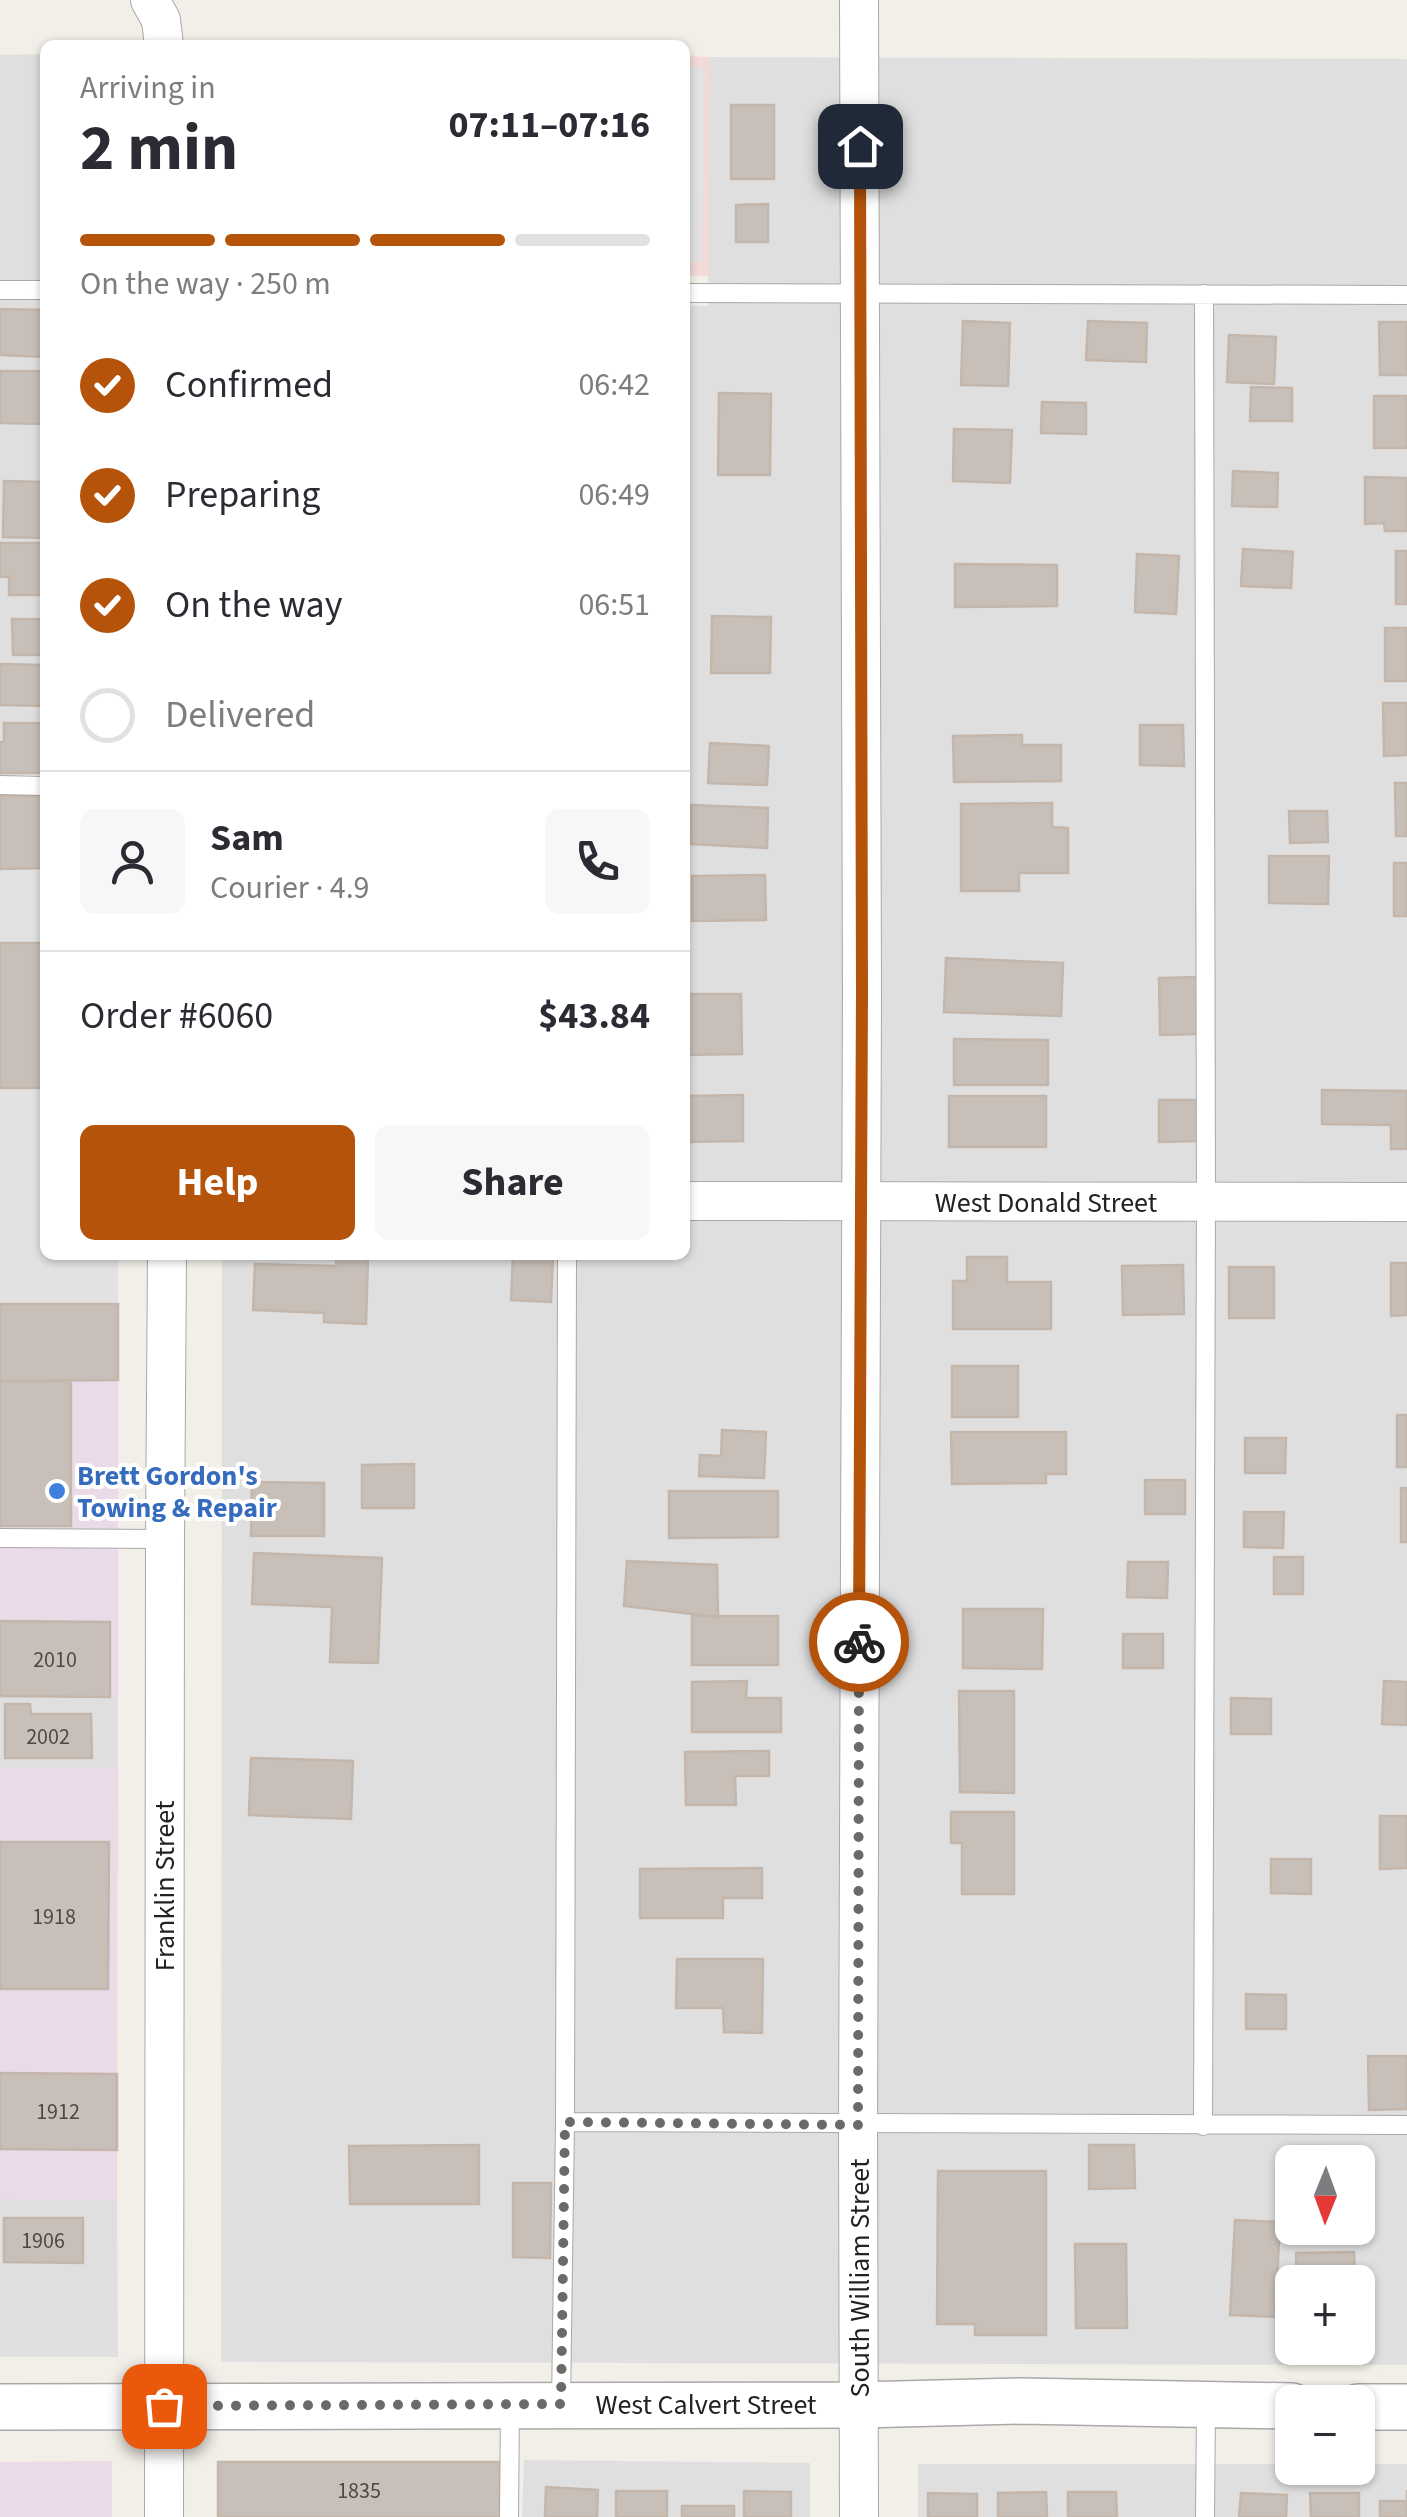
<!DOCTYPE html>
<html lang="en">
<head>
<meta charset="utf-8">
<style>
	body { margin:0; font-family:"Source Sans 3",sans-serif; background:#f7f7f7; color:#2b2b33; height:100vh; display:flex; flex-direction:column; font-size:38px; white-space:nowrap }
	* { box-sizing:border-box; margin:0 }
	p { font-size:32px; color:#7c7c81 }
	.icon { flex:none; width:55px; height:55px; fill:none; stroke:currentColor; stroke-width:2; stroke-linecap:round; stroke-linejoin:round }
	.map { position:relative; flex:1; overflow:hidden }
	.panel { position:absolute; left:40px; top:40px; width:650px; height:1220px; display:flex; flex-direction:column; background:#fff; border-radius:15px; box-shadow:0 2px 8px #0004 }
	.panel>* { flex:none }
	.needle { width:65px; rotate:181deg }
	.fabs { position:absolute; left:1275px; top:2145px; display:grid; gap:20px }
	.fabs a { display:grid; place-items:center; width:100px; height:100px; border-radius:15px; background:#fff; box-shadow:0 2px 8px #0004; font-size:50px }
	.pin { position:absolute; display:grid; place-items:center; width:85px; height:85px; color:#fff; margin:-42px; border-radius:20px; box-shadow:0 5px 15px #0006 }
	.courier { position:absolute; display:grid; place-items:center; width:100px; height:100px; margin:-50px; border:8px solid #b45309; border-radius:50%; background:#fff; color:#222; box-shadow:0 2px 12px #0007 }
	.overview em { font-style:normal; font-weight:700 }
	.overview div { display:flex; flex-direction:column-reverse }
	.overview { display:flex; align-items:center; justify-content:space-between; height:170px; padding:0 40px }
	h1 { font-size:65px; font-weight:700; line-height:75px }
	.bar { display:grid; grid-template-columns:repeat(4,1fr); gap:15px 10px; align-content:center; height:120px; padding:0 40px }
	.bar i { height:12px; border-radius:8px; background:#e1e1e2 }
	.bar .active { background:#b45309 }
	.bar p { grid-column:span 4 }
	.line { display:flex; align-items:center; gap:25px; padding:0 40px; border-top:2px solid #e1e1e2 }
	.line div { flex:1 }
	.round { display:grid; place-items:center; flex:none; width:105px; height:105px; border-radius:15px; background:#f7f7f7 }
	ol { padding:0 40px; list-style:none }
	li { display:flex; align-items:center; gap:30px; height:110px }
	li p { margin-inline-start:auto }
	li .icon { padding:10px; border-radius:50%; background:#b45309; color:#fff; stroke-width:4 }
	li:last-child { color:#7c7c81 }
	li i { width:55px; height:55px; border:5px solid #e1e1e2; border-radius:50% }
	.action { display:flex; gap:20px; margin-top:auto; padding:20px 40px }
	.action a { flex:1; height:115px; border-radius:15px; background:#b45309; color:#fff; font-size:40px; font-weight:700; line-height:115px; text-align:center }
	.action a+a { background:#f7f7f7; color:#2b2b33 }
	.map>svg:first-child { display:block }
	.residential { fill:#e0dfdf; fill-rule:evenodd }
	.commercial { fill:#f2dad9 }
	.industrial { fill:#ebdbe8 }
	.parking { fill:#e2e2e2 }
	.building { fill:#c7bfb8; stroke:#c4b6ab; stroke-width:2.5 }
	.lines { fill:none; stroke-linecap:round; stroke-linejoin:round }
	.service-casing { stroke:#a9a9a9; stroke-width:20 }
	.minor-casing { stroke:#a9a9a9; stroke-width:40 }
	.tertiary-casing { stroke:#a9a9a9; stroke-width:48 }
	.service { stroke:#fff; stroke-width:18 }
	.minor { stroke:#fff; stroke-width:38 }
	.tertiary { stroke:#fff; stroke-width:45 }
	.done { stroke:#6b6a68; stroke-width:10; stroke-dasharray:0 18 }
	.route { stroke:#b45309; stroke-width:12 }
	.shop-dot { fill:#3f7fe0; stroke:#fff; stroke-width:4 }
	.labels { text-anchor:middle; stroke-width:8; stroke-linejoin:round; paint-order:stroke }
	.number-label { font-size:22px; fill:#4b4948 }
	.street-label { font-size:28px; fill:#222; stroke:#fff }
	.shop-label { font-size:28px; font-weight:bold; fill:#366cbe; stroke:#fff; text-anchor:start }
</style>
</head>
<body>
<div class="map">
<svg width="1407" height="2517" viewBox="0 0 1407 2517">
	<rect width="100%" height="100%" fill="#f2efe9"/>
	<!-- residential -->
	<path class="residential" d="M45 54V775H0V55Z
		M710 57 1407 59V2365L221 2362 222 1255H685V306H708ZM1292 2162H1358V2228H1292ZM1292 2282H1358V2348H1292Z
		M0 1696 118 1697V1768H0Z
		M0 2199 117 2200 118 2357H0Z
		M524 2460 810 2463V2517H522Z
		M918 2464H1292V2468H1358V2464H1407V2517H918Z"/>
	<!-- commercial -->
	<path class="commercial" d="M685 56 710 57 709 276H685Z"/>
	<!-- industrial -->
	<path class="industrial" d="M0 796H45V1255H118V1697L0 1696Z
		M0 1768H118L117 2200 0 2199Z
		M112 2461V2517H0V2462Z"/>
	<!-- parking -->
	<path class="parking" d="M685 68H705L702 262H685Z
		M45 868V943H0V869Z
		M0 1088H45V1255H118V1304H0Z"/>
	<!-- building -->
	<path class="building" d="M731 105H774V179H731Z
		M768 204V242H736V205Z
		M0 309 45 310V357L0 355Z
		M963 321 1010 323 1008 386 961 385Z
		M1088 321 1147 323 1146 362 1086 360Z
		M1379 322H1407V375H1380Z
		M1229 335 1276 337 1274 384 1227 382Z
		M0 371H45V424L0 423Z
		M1251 387 1292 388V421H1250Z
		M719 393 771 394 770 475H718Z
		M1374 396H1407V448H1374Z
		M1042 402 1086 403V434L1041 433Z
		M954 429 1012 430 1010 483 953 481Z
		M1233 471 1278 473 1277 507 1232 506Z
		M1365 477 1407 478V531H1385L1384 523 1365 524Z
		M4 481 45 482V538L3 537Z
		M0 543H45V595H9V577H0Z
		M1243 549 1293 552 1291 588 1241 586Z
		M1396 551H1407V604H1396Z
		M1137 554 1179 556 1176 614 1135 612Z
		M955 564 1057 565V606L955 607Z
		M43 609H45V655H13L12 619H43Z
		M712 616 771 617 770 673H711Z
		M1385 628H1407V681H1385Z
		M0 664 45 665V706L0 705Z
		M1383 703H1407V755L1384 756Z
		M4 723H45V773H0V742H4Z
		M1140 725H1183L1184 766 1140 765Z
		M1022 735V745H1061V781L954 782 953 736Z
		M710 743 769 746 767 785 708 783Z
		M1395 783H1407V836H1396Z
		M0 796H45V868L0 869Z
		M1052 803V827L1068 828V873H1019V891H961V804Z
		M691 805 768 808 767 848 690 844Z
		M1289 811H1327L1328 842 1290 843Z
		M1269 856H1329L1328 904 1269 903Z
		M1394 863H1407V916H1394Z
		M765 875 766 920 692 921V876Z
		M0 943H45V1088H0Z
		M946 958 1063 963 1061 1016 944 1012Z
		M1201 977V1034L1160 1035 1159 978Z
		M685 994H741L742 1054 685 1055Z
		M954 1039 1048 1040V1085H954Z
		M1322 1090 1407 1091V1149H1391V1125L1322 1124Z
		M743 1095V1141L685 1142V1096Z
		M949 1096H1046V1147H949Z
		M1159 1100H1197V1141L1159 1142Z
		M513 1255 553 1257 551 1302 511 1300Z
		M336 1257 368 1258 366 1324 324 1322V1313L253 1310 255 1264 336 1266Z
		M967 1257H1007V1282H1051V1329H953V1281H967Z
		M1391 1263H1407V1315L1391 1316Z
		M1183 1265 1184 1314 1123 1315 1122 1266Z
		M1229 1267H1274V1318H1229Z
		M0 1304H118V1380L0 1381Z
		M952 1366H1018V1417H952Z
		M0 1381H71V1526H0Z
		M1397 1415H1407V1467H1397Z
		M722 1430 766 1432 764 1478 699 1476 700 1455 721 1456Z
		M951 1432H1066V1474H1046V1483L952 1484Z
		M1245 1438H1286L1285 1473H1245Z
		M414 1464V1508H362V1465Z
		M1145 1480H1185V1514H1145Z
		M252 1482 324 1483V1536H251Z
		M1401 1488H1407V1542H1401Z
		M669 1491H778V1537L669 1538Z
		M1244 1512H1284L1283 1548 1244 1547Z
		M254 1553 382 1558 378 1663 330 1662 332 1607 252 1604Z
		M1274 1557H1303V1594H1274Z
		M627 1561 717 1565 718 1617 624 1606Z
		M1128 1562H1168L1167 1598 1127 1597Z
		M963 1609H1043L1042 1669 963 1668Z
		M692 1616H778V1665H692Z
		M0 1621 110 1622V1697L0 1696Z
		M1123 1634H1163V1668H1123Z
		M747 1681 746 1698H781V1732H692V1682Z
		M1384 1681 1407 1682V1725L1382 1724Z
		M959 1691H1014V1793L960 1792Z
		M1231 1698 1271 1699V1734H1231Z
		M5 1704H30L31 1714H91L92 1758H5Z
		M769 1751V1776H735L736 1805H686L685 1752Z
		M251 1758 353 1761 351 1819 249 1815Z
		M951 1812H1014V1894H962V1843H951Z
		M1380 1816H1407V1868L1380 1869Z
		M0 1842H109L108 1989H0Z
		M1271 1859H1311V1894L1271 1893Z
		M762 1868V1898H723V1918H640V1869Z
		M677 1959H763L762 2033 724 2032 723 2008H676Z
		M1246 1994 1286 1995V2029H1246Z
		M1368 2056H1407V2109L1369 2110Z
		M0 2073 117 2074V2150L0 2149Z
		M479 2145V2204H350L349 2146Z
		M1089 2145H1134L1135 2188 1089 2189Z
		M1292 2146H1325V2162H1292V2202Z
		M938 2171H1046V2335H975V2324H937Z
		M513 2183H551L550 2258 513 2257Z
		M4 2218H83V2263L4 2262Z
		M1235 2220 1280 2222 1275 2317 1230 2315Z
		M1075 2244H1126L1127 2328H1076Z
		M1354 2252 1355 2282H1297L1296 2253Z
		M218 2462H500V2517H218Z
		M546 2487 598 2490 597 2517H545Z
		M1407 2490V2517H1380V2501H1407Z
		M616 2491H667V2517H616Z
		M744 2491 791 2492V2517H744Z
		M1046 2492 1047 2517H998V2493Z
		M1068 2492H1116L1117 2517H1068Z
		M928 2493 977 2494V2517H928Z
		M1241 2493 1287 2495 1286 2517H1239Z
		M1310 2493H1359V2517H1311Z
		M682 2506H734V2517H682Z"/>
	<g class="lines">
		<!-- service casing -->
		<g class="service-casing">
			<path id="service" d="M0 290H45
				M685 293 1407 295
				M0 785 45 786
				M0 1538 165 1539
				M565 2122 1407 2125
				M1203 2126 1206 1202 1204 294
				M561 2404 565 2122 567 1255
				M509 2517 510 2404
				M1205 2517 1206 2406"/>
		</g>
		<!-- minor casing -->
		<g class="minor-casing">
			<path id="minor" d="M150 0 161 20 164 45
				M685 1201 1407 1202
				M164 2517 165 1539 167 1255
				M859 2517 858 2125 862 992 859 0"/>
		</g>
		<!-- tertiary casing -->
		<g class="tertiary-casing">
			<path id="tertiary" d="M0 2407 859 2405 1021 2401 1292 2406
				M1358 2407H1407"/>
		</g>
		<!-- service -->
		<use href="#service" class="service"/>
		<!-- minor -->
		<use href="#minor" class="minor"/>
		<!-- tertiary -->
		<use href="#tertiary" class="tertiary"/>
	</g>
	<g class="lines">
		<!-- done -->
		<path class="done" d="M164 2406 561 2404 565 2122 858 2125 859 1642"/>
		<!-- route -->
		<path class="route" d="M859 1642 862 992 860 146"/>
	</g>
	<!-- markers -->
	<circle class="shop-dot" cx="57" cy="1491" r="10"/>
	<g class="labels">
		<!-- number labels -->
		<g class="number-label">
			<text x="55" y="1667">2010</text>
			<text x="48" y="1744">2002</text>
			<text x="54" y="1924">1918</text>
			<text x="58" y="2119">1912</text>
			<text x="43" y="2248">1906</text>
			<text x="359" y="2498">1835</text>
		</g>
		<!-- street labels -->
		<g class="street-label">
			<text x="1046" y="1212">West Donald Street</text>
			<text transform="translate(164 1886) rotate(-90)" y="10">Franklin Street</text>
			<text transform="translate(859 2278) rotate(-90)" y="10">South William Street</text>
			<text x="706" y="2414">West Calvert Street</text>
		</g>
		<!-- shop labels -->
		<g class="shop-label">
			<text x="77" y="1485">Brett Gordon's<tspan x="77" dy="32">Towing &amp; Repair</tspan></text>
		</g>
	</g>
</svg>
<div class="fabs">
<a><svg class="needle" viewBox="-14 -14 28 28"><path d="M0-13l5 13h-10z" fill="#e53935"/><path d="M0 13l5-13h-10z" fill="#7c7c81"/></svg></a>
<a>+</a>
<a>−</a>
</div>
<div class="pin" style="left:164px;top:2406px;background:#ea580c"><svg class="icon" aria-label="bag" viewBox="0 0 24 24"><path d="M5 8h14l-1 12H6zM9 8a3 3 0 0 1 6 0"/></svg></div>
<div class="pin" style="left:860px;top:146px;background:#1f2937"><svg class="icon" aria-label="home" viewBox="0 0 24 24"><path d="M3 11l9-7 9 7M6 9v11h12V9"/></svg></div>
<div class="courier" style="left:859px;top:1642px"><svg class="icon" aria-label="bike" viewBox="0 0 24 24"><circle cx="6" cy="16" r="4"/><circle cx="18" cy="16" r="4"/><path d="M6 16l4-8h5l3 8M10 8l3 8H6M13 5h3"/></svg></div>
<section class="panel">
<div class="overview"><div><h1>2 min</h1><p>Arriving in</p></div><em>07:11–07:16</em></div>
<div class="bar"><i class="active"></i><i class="active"></i><i class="active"></i><i></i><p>On the way · 250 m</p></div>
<ol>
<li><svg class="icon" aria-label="check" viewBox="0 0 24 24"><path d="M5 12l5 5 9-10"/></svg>Confirmed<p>06:42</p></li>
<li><svg class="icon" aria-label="check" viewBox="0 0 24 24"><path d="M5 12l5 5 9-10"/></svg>Preparing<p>06:49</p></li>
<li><svg class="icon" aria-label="check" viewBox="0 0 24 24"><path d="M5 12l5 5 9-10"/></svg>On the way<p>06:51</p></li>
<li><i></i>Delivered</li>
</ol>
<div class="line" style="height:180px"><a class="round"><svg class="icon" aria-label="person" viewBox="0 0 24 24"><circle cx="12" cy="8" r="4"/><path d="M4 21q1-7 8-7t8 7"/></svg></a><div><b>Sam</b><p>Courier · 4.9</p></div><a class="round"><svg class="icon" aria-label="phone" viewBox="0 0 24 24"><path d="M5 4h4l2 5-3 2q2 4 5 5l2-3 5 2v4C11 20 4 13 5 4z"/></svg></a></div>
<div class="line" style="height:130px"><div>Order #6060</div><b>$43.84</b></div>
<div class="action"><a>Help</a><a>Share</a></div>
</section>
</div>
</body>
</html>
